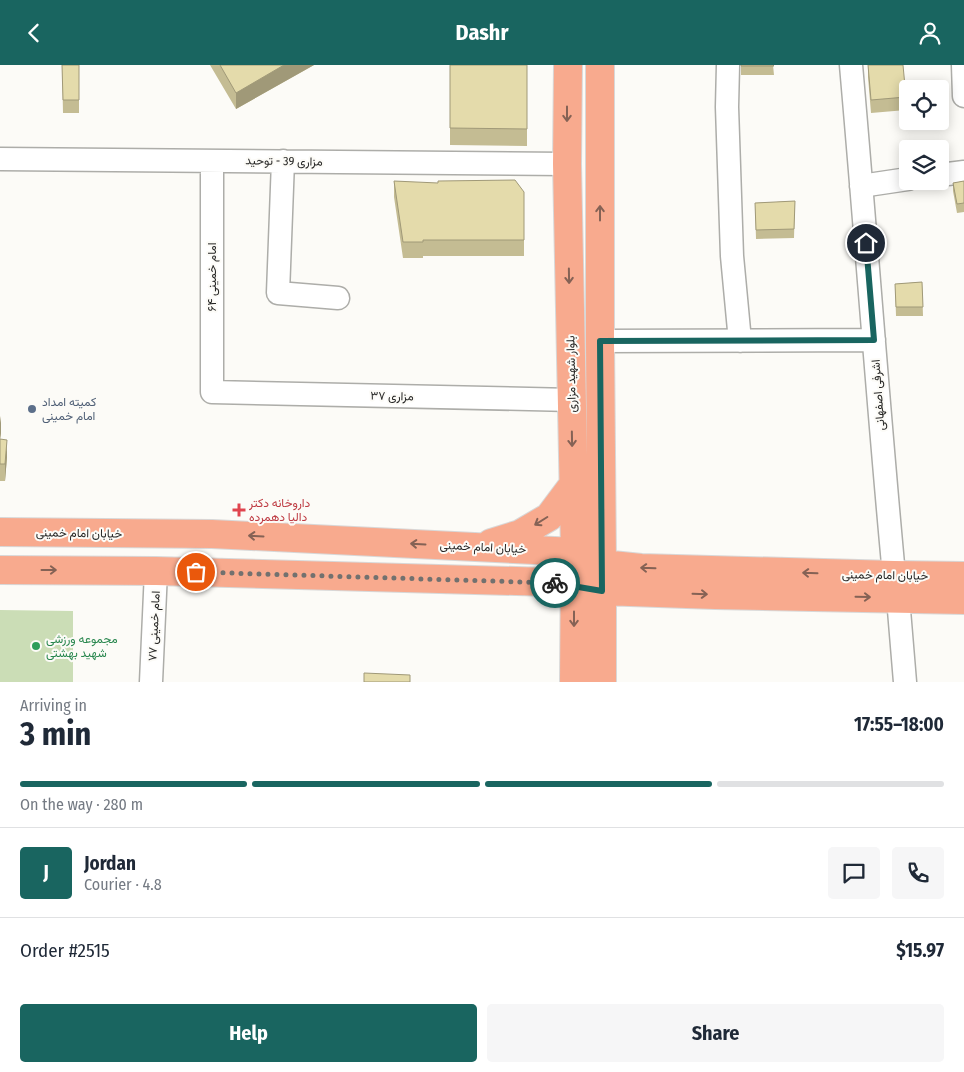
<!DOCTYPE html>
<html lang="en">
<head>
<meta charset="utf-8">
<style>
	body { margin:0; font-family:"Fira Sans Condensed",Vazirmatn,sans-serif; background:#f6f6f7; color:#1f2937; height:100vh; display:flex; flex-direction:column; font-size:19px; white-space:nowrap }
	* { box-sizing:border-box; margin:0 }
	p { font-size:16px; color:#747a83 }
	.icon { flex:none; width:28px; height:28px; fill:none; stroke:currentColor; stroke-width:2; stroke-linecap:round; stroke-linejoin:round }
	.map { position:relative; height:617px; overflow:hidden }
	.sheet { display:flex; flex-direction:column; background:#fff; flex:1 }
	.sheet>* { flex:none }
	.fabs { position:absolute; left:899px; top:15px; display:grid; gap:10px }
	.fabs a { display:grid; place-items:center; width:50px; height:50px; border-radius:5px; background:#fff; box-shadow:0 2px 12px #0003; font-size:25px }
	.pin { position:absolute; display:grid; place-items:center; width:42px; height:42px; color:#fff; margin:-21px; border:2px solid #fff; border-radius:50%; box-shadow:0 1px 5px #0007 }
	.courier { position:absolute; display:grid; place-items:center; width:50px; height:50px; margin:-25px; border:4px solid #196560; border-radius:50%; background:#fff; color:#222; box-shadow:0 1px 6px #0007 }
	.head em { font-style:normal; font-weight:700 }
	.head div { display:flex; flex-direction:column-reverse }
	.head { display:flex; align-items:center; justify-content:space-between; height:85px; padding:0 20px }
	h1 { font-size:32px; font-weight:700; line-height:38px }
	.bar { display:grid; grid-template-columns:repeat(4,1fr); gap:8px 5px; align-content:center; height:60px; padding:0 20px }
	.bar i { height:6px; border-radius:4px; background:#e0e1e3 }
	.bar .active { background:#196560 }
	.bar p { grid-column:span 4 }
	.line { display:flex; align-items:center; gap:12px; padding:0 20px; border-top:1px solid #e0e1e3 }
	.line div { flex:1 }
	.round { display:grid; place-items:center; flex:none; width:52px; height:52px; border-radius:5px; background:#f6f6f7 }
	.button { display:flex; gap:10px; margin-top:auto; padding:10px 20px }
	.button a { flex:1; height:58px; border-radius:5px; background:#196560; color:#fff; font-size:20px; font-weight:700; line-height:58px; text-align:center }
	.button a+a { background:#f6f6f7; color:#1f2937 }
	header { display:flex; justify-content:space-between; align-items:center; height:65px; padding:0 20px; background:#196560; color:#fff; font-size:22px; font-weight:700 }
	.map>svg:first-child { display:block }
	.green { fill:#cbddb6 }
	.lines { fill:none; stroke-linecap:round; stroke-linejoin:round }
	.minor-casing { stroke:#adada9; stroke-width:25 }
	.major-casing { stroke:#d8d8d8; stroke-width:30 }
	.minor { stroke:#fff; stroke-width:22 }
	.major { stroke:#f8aa8e; stroke-width:28 }
	.wall { fill:#c4bc93 }
	.shaded-wall { fill:#a09978 }
	.building { fill:#e4dbab; stroke:#a09978 }
	.oneway { stroke:#856255 }
	.done { stroke:#72716f; stroke-width:5; stroke-dasharray:0 9 }
	.route { stroke:#196560; stroke-width:6 }
	.service-dot { fill:#5c6f8a; stroke:#fcfbf7; stroke-width:2 }
	.health-dot { fill:#e0444e; stroke:#fcfbf7; stroke-width:2 }
	.leisure-dot { fill:#2e9e5b; stroke:#fcfbf7; stroke-width:2 }
	.labels { text-anchor:middle; stroke-width:4; stroke-linejoin:round; paint-order:stroke }
	.street-label { font-size:12px; fill:#272726; stroke:#fcfbf7 }
	.service-label { font-size:12px; fill:#4e5e75; stroke:#fcfbf7; text-anchor:start }
	.health-label { font-size:12px; fill:#be3a42; stroke:#fcfbf7; text-anchor:start }
	.leisure-label { font-size:12px; fill:#27864d; stroke:#fcfbf7; text-anchor:start }
</style>
</head>
<body>
<header><svg class="icon" aria-label="back" viewBox="0 0 24 24"><path d="M15 5l-7 7 7 7"/></svg>Dashr<svg class="icon" aria-label="person" viewBox="0 0 24 24"><circle cx="12" cy="8" r="4"/><path d="M4 21q1-7 8-7t8 7"/></svg></header>
<div class="map">
<svg width="964" height="617" viewBox="0 0 964 617">
	<rect width="100%" height="100%" fill="#fcfbf7"/>
	<!-- green -->
	<path class="green" d="M0 545 73 546V617H0Z"/>
	<g class="lines">
		<!-- minor casing -->
		<g class="minor-casing">
			<path id="minor" d="M728 0 727 42 732 191 740 276
				M851 0C866 170 878 340 894 510
				M963 0 964 31
				M0 94 567 99
				M212 96V327L572 335
				M283 96 278 228 338 233
				M940 110 964 107
				M861 121 908 114
				M600 276 874 275
				M898 533 905 617
				M151 617 156 506"/>
		</g>
		<!-- major casing -->
		<g class="major-casing">
			<path id="major" d="M568 0 567 99 575 487 574 617
				M600 0V276L602 499V617
				M0 467 212 469 575 487 602 499 641 503 894 510 964 511
				M491 478 520 469 549 452 573 420
				M0 505 156 506 549 517 602 526 715 530 964 535"/>
		</g>
		<!-- minor -->
		<use href="#minor" class="minor"/>
		<!-- major -->
		<use href="#major" class="major"/>
	</g>
	<!-- wall -->
	<path class="wall" d="M62 0H79V48H63Z
		M210 0H314L236 44Z
		M450 0H527V81L450 80Z
		M741 0H773L774 10H741Z
		M868 0 906 32V45L871 48 868 12Z
		M394 116 524 127V191H423V193H403L394 132Z
		M964 116V147L957 148 953 126V118Z
		M795 136 794 173 756 174 755 138Z
		M922 217 923 251H896L895 219Z
		M0 351 1 368 0 374 7 392 5 416H0Z"/>
	<!-- shaded-wall -->
	<path class="shaded-wall" d="M284 0H314L236 44V28Z
		M1 351V368L0 375V358Z
		M7 375V392L5 416V399Z"/>
	<!-- building -->
	<path class="building" d="M62 0H79V35H63Z
		M220 0H284L236 28Z
		M450 0H527V64L450 63Z
		M741 0H773L774 1H741Z
		M868 0H903L906 32 871 35Z
		M515 115 524 127V175H423V177H403L394 116 438 118V116Z
		M964 116V138L957 139 953 118Z
		M795 136 794 164 756 165 755 138Z
		M922 217 923 242H896L895 219Z
		M0 374 7 375 5 399H0Z
		M364 608 410 610V617H364Z"/>
	<!-- one-way arrows -->
	<defs><path id="oneway-shaft" d="M-6 0H5M1.5-3L5.5 0L1.5 3" fill="none" stroke-width="1.6" stroke-linecap="round" stroke-linejoin="round" transform="scale(1.25)"/></defs>
	<g class="oneway">
		<use href="#oneway-shaft" transform="translate(567 49) rotate(90)"/>
		<use href="#oneway-shaft" transform="translate(600 148) rotate(-90)"/>
		<use href="#oneway-shaft" transform="translate(569 211) rotate(89)"/>
		<use href="#oneway-shaft" transform="translate(572 374) rotate(89)"/>
		<use href="#oneway-shaft" transform="translate(541 456) rotate(148)"/>
		<use href="#oneway-shaft" transform="translate(256 471) rotate(-177)"/>
		<use href="#oneway-shaft" transform="translate(418 479) rotate(-177)"/>
		<use href="#oneway-shaft" transform="translate(648 503) rotate(-178)"/>
		<use href="#oneway-shaft" transform="translate(49 505)"/>
		<use href="#oneway-shaft" transform="translate(810 508) rotate(-178)"/>
		<use href="#oneway-shaft" transform="translate(700 529) rotate(2)"/>
		<use href="#oneway-shaft" transform="translate(863 532) rotate(1)"/>
		<use href="#oneway-shaft" transform="translate(574 554) rotate(90)"/>
	</g>
	<g class="lines">
		<!-- done -->
		<path class="done" d="M196 507 555 518"/>
		<!-- route -->
		<path class="route" d="M555 518 602 526 600 276 874 275 866 178"/>
	</g>
	<!-- markers -->
	<circle class="service-dot" cx="32" cy="344" r="5"/>
	<path class="health-dot" d="M236.5 437.5h5v5h5v5h-5v5h-5v-5h-5v-5h5z"/>
	<circle class="leisure-dot" cx="36" cy="581" r="5"/>
	<g class="labels">
		<!-- street labels -->
		<g class="street-label">
			<text transform="translate(284 96) rotate(1)" y="4">مزاری 39 - توحید</text>
			<text transform="translate(212 212) rotate(-90)" y="4">امام خمینی ۶۴</text>
			<text transform="translate(571 309) rotate(-91)" y="4">بلوار شهید مزاری</text>
			<text transform="translate(878 330) rotate(-94)" y="4">اشرفی اصفهانی</text>
			<text transform="translate(392 331) rotate(1)" y="4">مزاری ۳۷</text>
			<text transform="translate(79 468) rotate(1)" y="4">خیابان امام خمینی</text>
			<text transform="translate(483 482) rotate(3)" y="4">خیابان امام خمینی</text>
			<text transform="translate(885 510) rotate(1)" y="4">خیابان امام خمینی</text>
			<text transform="translate(154 561) rotate(-87)" y="4">امام خمینی ۷۷</text>
		</g>
		<!-- service labels -->
		<g class="service-label">
			<text x="42" y="341">کمیته امداد<tspan x="42" dy="14">امام خمینی</tspan></text>
		</g>
		<!-- health labels -->
		<g class="health-label">
			<text x="249" y="442">داروخانه دکتر<tspan x="249" dy="14">دالیا دهمرده</tspan></text>
		</g>
		<!-- leisure labels -->
		<g class="leisure-label">
			<text x="46" y="578">مجموعه ورزشی<tspan x="46" dy="14">شهید بهشتی</tspan></text>
		</g>
	</g>
</svg>
<div class="fabs">
<a><svg class="icon" aria-label="locate" viewBox="0 0 24 24"><circle cx="12" cy="12" r="6"/><path d="M12 2v4M12 18v4M2 12h4M18 12h4"/></svg></a>
<a><svg class="icon" aria-label="layers" viewBox="0 0 24 24"><path d="M12 4l9 5-9 5-9-5zM3 14l9 5 9-5"/></svg></a>
</div>
<div class="pin" style="left:196px;top:507px;background:#ea580c"><svg class="icon" aria-label="bag" viewBox="0 0 24 24"><path d="M5 8h14l-1 12H6zM9 8a3 3 0 0 1 6 0"/></svg></div>
<div class="pin" style="left:866px;top:178px;background:#1f2937"><svg class="icon" aria-label="home" viewBox="0 0 24 24"><path d="M3 11l9-7 9 7M6 9v11h12V9"/></svg></div>
<div class="courier" style="left:555px;top:518px"><svg class="icon" aria-label="bike" viewBox="0 0 24 24"><circle cx="6" cy="16" r="4"/><circle cx="18" cy="16" r="4"/><path d="M6 16l4-8h5l3 8M10 8l3 8H6M13 5h3"/></svg></div>
</div>
<section class="sheet">
<div class="head"><div><h1>3 min</h1><p>Arriving in</p></div><em>17:55–18:00</em></div>
<div class="bar"><i class="active"></i><i class="active"></i><i class="active"></i><i></i><p>On the way · 280 m</p></div>
<div class="line" style="height:90px"><b class="round" style="background:#196560;color:#fff">J</b><div><b>Jordan</b><p>Courier · 4.8</p></div><a class="round"><svg class="icon" aria-label="chat" viewBox="0 0 24 24"><path d="M4 5h16v11H9l-5 4z"/></svg></a><a class="round"><svg class="icon" aria-label="phone" viewBox="0 0 24 24"><path d="M5 4h4l2 5-3 2q2 4 5 5l2-3 5 2v4C11 20 4 13 5 4z"/></svg></a></div>
<div class="line" style="height:65px"><div>Order #2515</div><b>$15.97</b></div>
<div class="button"><a>Help</a><a>Share</a></div>
</section>
</body>
</html>
